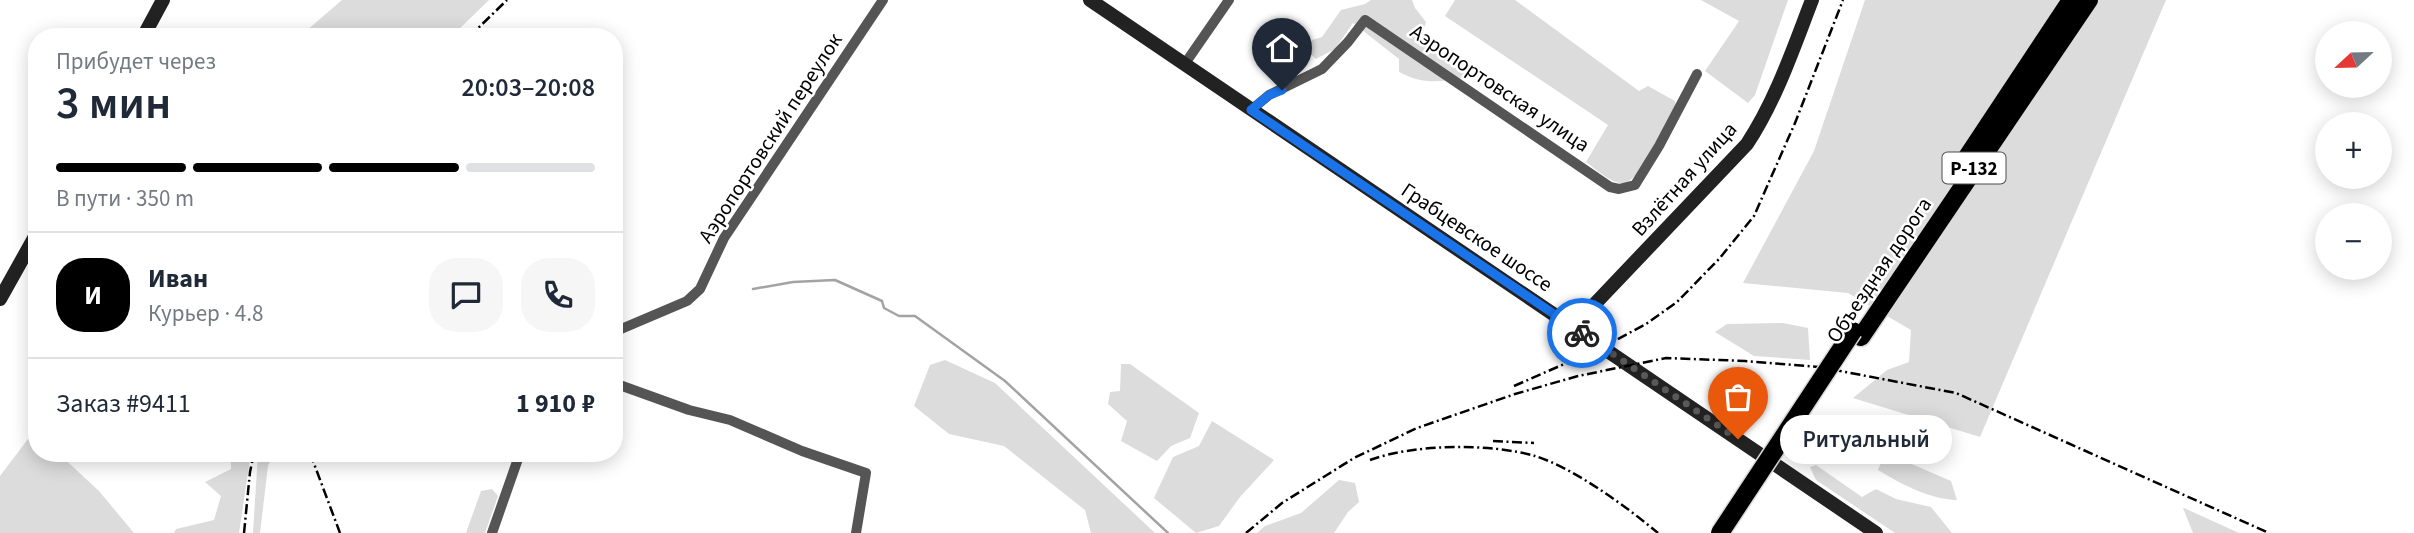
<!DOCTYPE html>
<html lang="ru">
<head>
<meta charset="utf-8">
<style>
	body { margin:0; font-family:"Source Sans 3",sans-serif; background:#f6f6f7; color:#1f2937; height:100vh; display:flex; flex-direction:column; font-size:26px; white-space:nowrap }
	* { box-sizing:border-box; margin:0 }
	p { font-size:23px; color:#747a83 }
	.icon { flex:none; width:38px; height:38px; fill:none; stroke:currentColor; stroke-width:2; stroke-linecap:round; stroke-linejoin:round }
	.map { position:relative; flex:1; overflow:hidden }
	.sheet { position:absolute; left:28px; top:28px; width:595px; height:434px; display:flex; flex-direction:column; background:#fff; border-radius:28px; box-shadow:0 4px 18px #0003 }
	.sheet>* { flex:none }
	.needle { width:46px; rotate:248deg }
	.fabs { position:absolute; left:2315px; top:21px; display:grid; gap:14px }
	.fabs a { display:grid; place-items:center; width:77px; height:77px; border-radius:50%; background:#fff; box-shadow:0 4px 18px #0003; font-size:35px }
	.pin { position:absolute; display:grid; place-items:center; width:60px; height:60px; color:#fff; margin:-72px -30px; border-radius:50% 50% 50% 0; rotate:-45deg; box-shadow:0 0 7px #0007 }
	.pin .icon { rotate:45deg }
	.courier { position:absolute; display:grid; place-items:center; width:70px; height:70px; margin:-35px; border:5px solid #1a73e8; border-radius:50%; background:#fff; color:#222; box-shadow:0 2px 9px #0007 }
	.bubble { position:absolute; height:49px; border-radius:24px; background:#fff; box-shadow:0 4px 18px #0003; font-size:23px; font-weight:600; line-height:49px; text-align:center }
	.summary em { font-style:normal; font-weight:600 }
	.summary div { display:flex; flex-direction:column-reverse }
	.summary { display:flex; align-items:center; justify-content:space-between; height:119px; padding:0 28px }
	h1 { font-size:46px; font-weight:600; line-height:52px }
	.bar { display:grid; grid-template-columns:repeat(4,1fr); gap:10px 7px; align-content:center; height:84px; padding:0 28px }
	.bar i { height:9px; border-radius:5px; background:#e0e1e3 }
	.bar .current { background:#000 }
	.bar p { grid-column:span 4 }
	.line { display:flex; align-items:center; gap:18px; padding:0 28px; border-top:2px solid #e0e1e3 }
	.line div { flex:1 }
	.round { display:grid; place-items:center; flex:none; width:74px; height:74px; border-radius:28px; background:#f6f6f7 }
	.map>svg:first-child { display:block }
	.green { fill:#dcdcdc }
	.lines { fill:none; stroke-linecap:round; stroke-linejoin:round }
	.stream { stroke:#a3a3a3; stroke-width:2.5 }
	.highway-casing { stroke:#dbdbdb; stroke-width:21 }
	.street { stroke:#555; stroke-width:10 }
	.secondary { stroke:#222; stroke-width:14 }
	.highway { stroke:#000; stroke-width:18 }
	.rail { stroke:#000; stroke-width:2.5; stroke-dasharray:10 3.5 2 3.5; stroke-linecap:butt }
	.highway-bridge-casing { stroke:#dbdbdb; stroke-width:21; stroke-linecap:butt }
	.highway-bridge { stroke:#000; stroke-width:18 }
	.done { stroke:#595959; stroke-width:7; stroke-dasharray:0 12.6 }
	.route { stroke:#1a73e8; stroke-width:9 }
	.labels { text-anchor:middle; stroke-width:5; stroke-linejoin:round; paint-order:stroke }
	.shield { fill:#fff; stroke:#4c4c4c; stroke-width:2 }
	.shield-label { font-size:19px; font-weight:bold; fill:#000 }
	.street-label { font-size:21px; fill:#000; stroke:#fff }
</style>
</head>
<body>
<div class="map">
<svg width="2414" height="533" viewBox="0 0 2414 533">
	<rect width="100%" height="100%" fill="#fff"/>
	<!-- green -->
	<path class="green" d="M342 0H489L451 37H299Z
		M1371 0H1412L1415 8 1426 22 1423 31V45L1465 70 1467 77C1441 82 1423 85 1399 72V59L1353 23 1335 49 1316 59 1308 52 1312 40 1322 37 1341 10 1365 4Z
		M1455 0H1515L1639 91 1648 86 1675 101 1676 107C1668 122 1641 181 1624 183 1611 184 1596 169 1586 162L1608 125 1445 16Z
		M1701 0H1788L1755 95 1748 103 1705 71 1739 21Z
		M1865 0H2166L1980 437 1853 398 1887 370 1909 362 1911 330 1848 293 1743 283 1814 151Z
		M1783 323 1808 328 1810 360 1754 356 1715 332 1727 324Z
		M945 360 995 383 1155 533H1091L1085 510 1004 446 949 434 914 406 930 365Z
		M1121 364H1130L1199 413 1190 438 1171 446 1157 461 1121 441 1127 421 1108 404 1110 392 1120 391Z
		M1212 421 1274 460 1240 497 1219 526 1196 533 1154 498 1173 457 1199 446Z
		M34 431 37 433V453H58L99 491 134 533H0V476Z
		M231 453H251L239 533H174L176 529 214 520 221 496 205 482 231 469Z
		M258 453H273L268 466 260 533H253Z
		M1893 456 1951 481 1957 500C1929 499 1903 485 1878 470L1883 457Z
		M1816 465 1862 497 1876 489 1896 499 1931 507 1952 533H1895L1816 480 1810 467Z
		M1339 480 1355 483 1359 502 1348 512 1334 533H1257L1265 526 1301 513Z
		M492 489 498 496 485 533H466L481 491Z
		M2183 508H2184L2239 533H2193Z"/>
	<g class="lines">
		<!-- stream -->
		<path class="stream" d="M753 289 793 282 835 280 882 301 884 308 899 316H915L1005 381 1168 533"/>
		<!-- highway casing -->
		<g class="highway-casing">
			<path id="highway" d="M1957 172 2071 0
				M1861 337 2089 0"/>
		</g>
		<!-- street -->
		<path class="street" d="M1184 65 1229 0
			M1251 110 1269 95 1322 69 1348 42 1365 20 1610 187 1619 189 1635 185 1659 146 1697 74
			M614 332 687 301 700 289 724 238 883 0
			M614 383 689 410 730 420 802 451 866 473 856 533
			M492 533 520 453"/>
		<!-- secondary -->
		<path class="secondary" d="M1090 0 1876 533
			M143 37 163 0
			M0 299 37 233
			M1575 328 1590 309 1747 144C1776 100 1793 49 1812 0"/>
		<!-- highway -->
		<use href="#highway" class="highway"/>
		<!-- rail -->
		<path class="rail" d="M469 37 507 0
			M1514 386 1603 347 1646 324 1677 302 1719 259 1754 216 1795 123 1843 0
			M1493 441 1534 443
			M310 453 340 533
			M1370 460C1413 444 1490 443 1535 456 1574 468 1627 507 1658 533
			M244 533 250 472 254 453
			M1246 533 1282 503 1354 458 1417 428 1515 394 1578 376 1666 358 1745 361 1819 367 1956 393 2269 533"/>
		<!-- highway-bridge casing -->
		<g class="highway-bridge-casing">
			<path id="highway-bridge" d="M1720 533 1853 331"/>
		</g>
		<!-- highway-bridge -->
		<use href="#highway-bridge" class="highway-bridge"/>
	</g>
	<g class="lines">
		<!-- done -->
		<path class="done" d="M1582 333 1738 439"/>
		<!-- route -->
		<path class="route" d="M1282 90 1269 95 1251 110 1582 333"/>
	</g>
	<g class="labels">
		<!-- shield labels -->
		<rect class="shield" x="1942.5" y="152.5" width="63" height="31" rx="5"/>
		<g class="shield-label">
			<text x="1974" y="175">Р-132</text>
		</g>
		<!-- street labels -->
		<g class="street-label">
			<text transform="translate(1500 88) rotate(34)" y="7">Аэропортовская улица</text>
			<text transform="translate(770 138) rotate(-57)" y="7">Аэропортовский переулок</text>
			<text transform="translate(1684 179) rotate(-48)" y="7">Взлётная улица</text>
			<text transform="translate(1477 237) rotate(34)" y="7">Грабцевское шоссе</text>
			<text transform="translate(1879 270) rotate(-56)" y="7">Объездная дорога</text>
		</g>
	</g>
</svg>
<div class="fabs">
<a><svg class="needle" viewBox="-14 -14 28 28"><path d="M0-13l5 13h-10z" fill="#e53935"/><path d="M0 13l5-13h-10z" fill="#747a83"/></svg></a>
<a>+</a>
<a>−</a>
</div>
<div class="pin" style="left:1738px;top:439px;background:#ea580c"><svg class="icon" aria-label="bag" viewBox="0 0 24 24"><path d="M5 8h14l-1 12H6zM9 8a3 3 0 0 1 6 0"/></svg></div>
<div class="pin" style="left:1282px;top:90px;background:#1f2937"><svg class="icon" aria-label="home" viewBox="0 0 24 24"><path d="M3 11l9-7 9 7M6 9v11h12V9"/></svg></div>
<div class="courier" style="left:1582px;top:333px"><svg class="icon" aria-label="bike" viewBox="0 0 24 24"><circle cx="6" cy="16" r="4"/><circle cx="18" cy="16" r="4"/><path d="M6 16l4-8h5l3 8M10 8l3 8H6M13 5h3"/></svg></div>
<div class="bubble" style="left:1780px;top:415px;width:172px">Ритуальный</div>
<section class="sheet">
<div class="summary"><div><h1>3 мин</h1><p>Прибудет через</p></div><em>20:03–20:08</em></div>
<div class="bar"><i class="current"></i><i class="current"></i><i class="current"></i><i></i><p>В пути · 350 m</p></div>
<div class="line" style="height:126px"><b class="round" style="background:#000;color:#fff">И</b><div><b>Иван</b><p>Курьер · 4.8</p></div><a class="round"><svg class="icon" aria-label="chat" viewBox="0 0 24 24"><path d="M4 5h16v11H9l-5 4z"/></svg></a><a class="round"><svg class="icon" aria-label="phone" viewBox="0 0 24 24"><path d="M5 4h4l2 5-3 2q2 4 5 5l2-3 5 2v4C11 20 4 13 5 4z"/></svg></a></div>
<div class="line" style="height:91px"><div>Заказ #9411</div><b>1 910 ₽</b></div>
</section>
</div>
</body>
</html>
